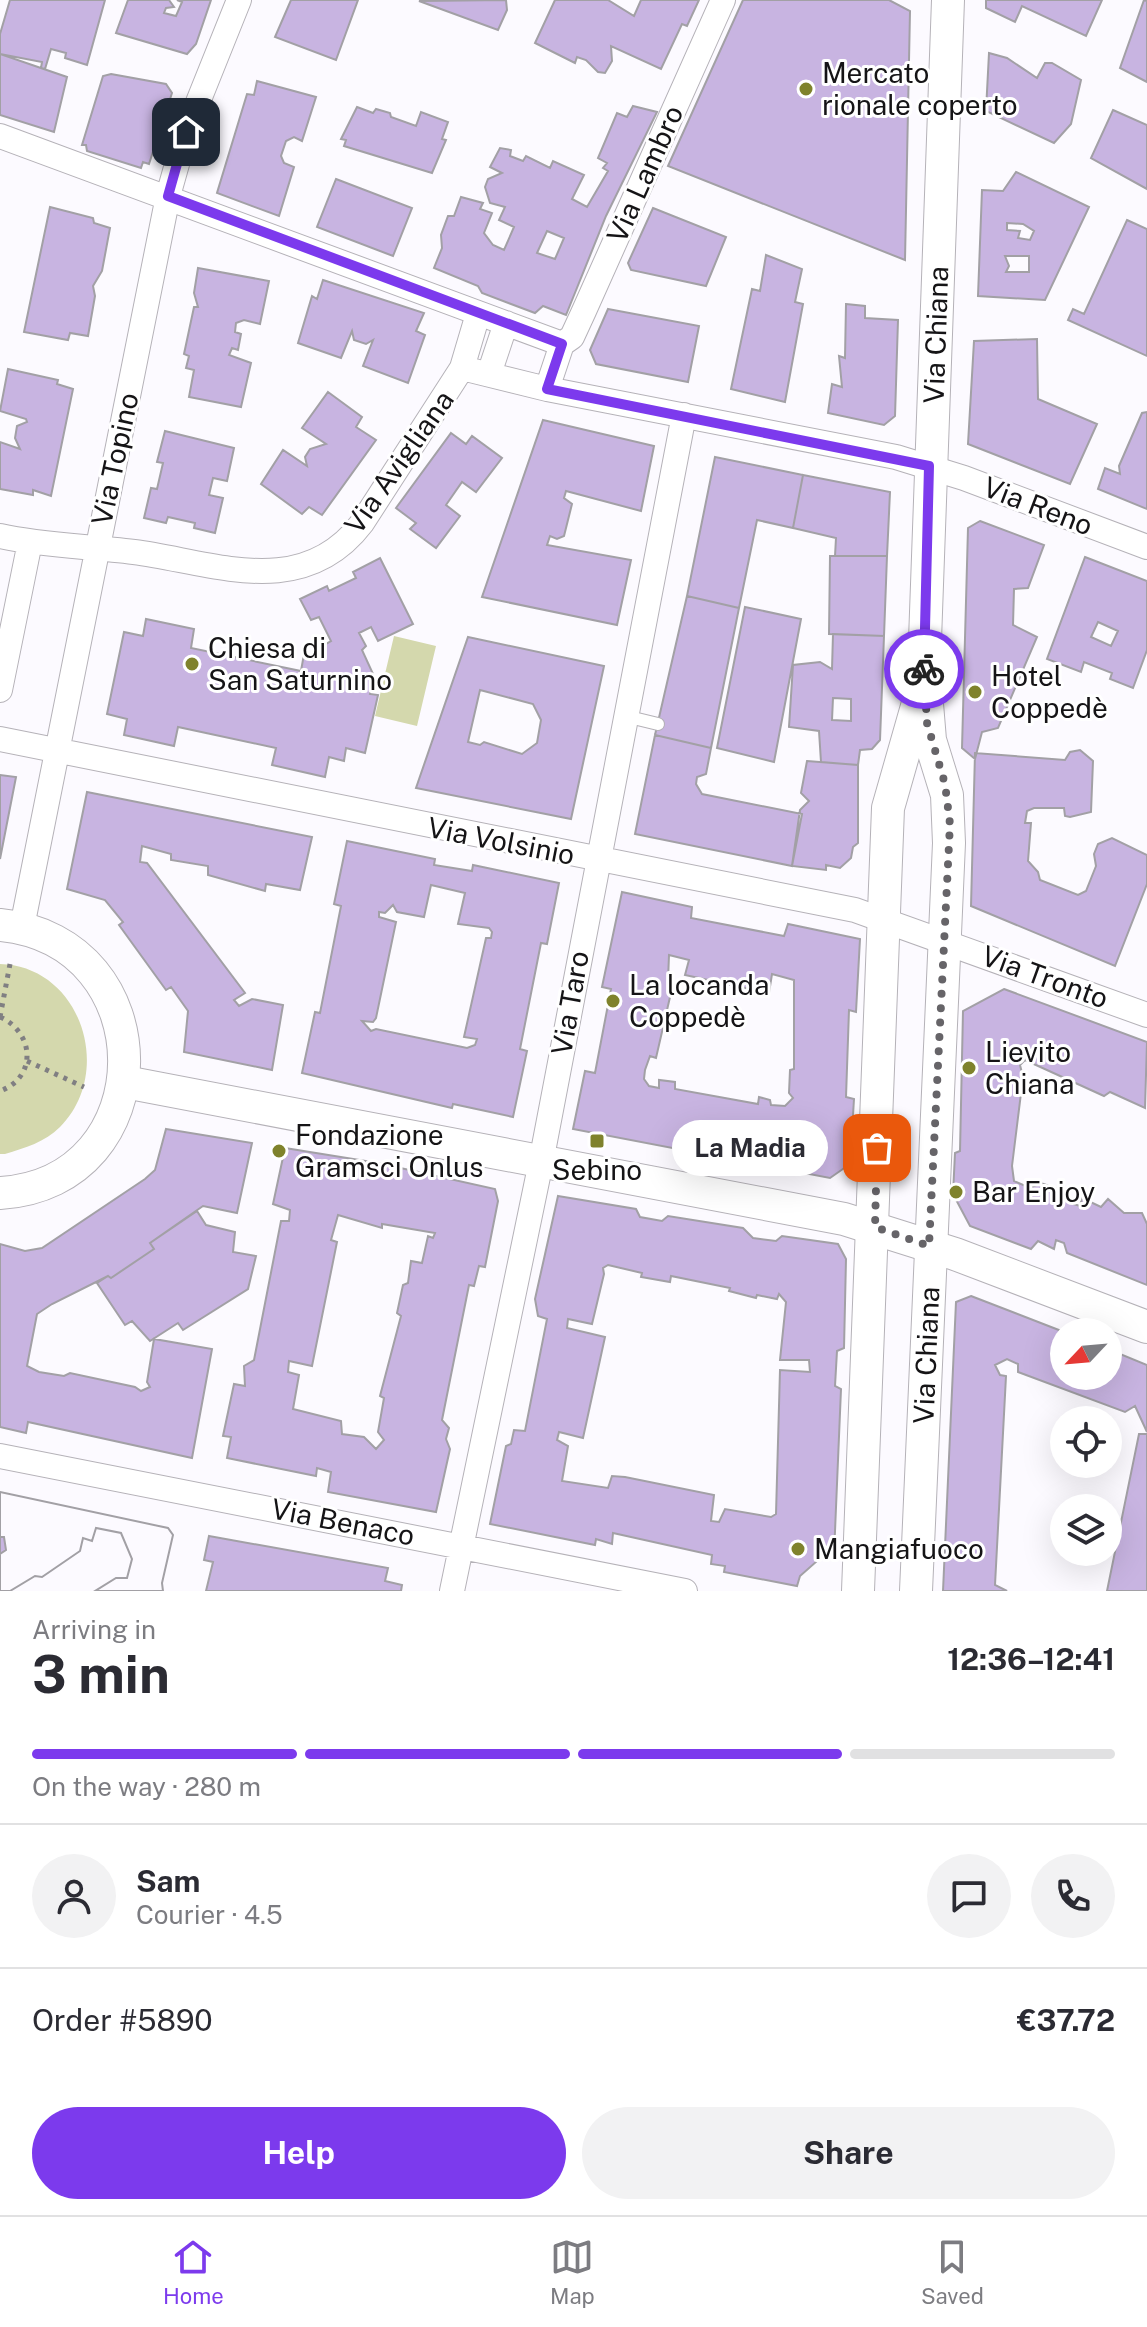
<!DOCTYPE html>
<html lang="en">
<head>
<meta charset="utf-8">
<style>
	body { margin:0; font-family:"Public Sans",sans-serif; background:#f2f2f3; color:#2b2b33; height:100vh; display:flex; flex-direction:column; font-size:30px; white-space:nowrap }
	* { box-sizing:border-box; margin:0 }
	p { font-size:26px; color:#7c7c81 }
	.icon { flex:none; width:44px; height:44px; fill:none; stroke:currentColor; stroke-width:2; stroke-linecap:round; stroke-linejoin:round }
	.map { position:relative; height:1591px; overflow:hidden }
	.sheet { display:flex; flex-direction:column; background:#fff; flex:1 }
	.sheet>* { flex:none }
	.needle { width:52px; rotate:244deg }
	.fabs { position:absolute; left:1050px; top:1318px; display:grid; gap:16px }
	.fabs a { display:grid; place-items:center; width:72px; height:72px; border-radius:50%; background:#fff; box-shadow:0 8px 32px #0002; font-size:40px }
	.pin { position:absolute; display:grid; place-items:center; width:68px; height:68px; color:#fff; margin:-34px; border-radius:16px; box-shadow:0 4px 12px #0006 }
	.courier { position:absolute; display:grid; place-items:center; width:80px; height:80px; margin:-40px; border:6px solid #7c3aed; border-radius:50%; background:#fff; color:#222; box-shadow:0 2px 10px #0007 }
	.bubble { position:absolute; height:56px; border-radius:28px; background:#fff; box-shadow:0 8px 32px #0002; font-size:26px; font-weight:700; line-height:56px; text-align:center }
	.summary em { font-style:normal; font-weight:700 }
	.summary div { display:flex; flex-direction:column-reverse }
	.summary { display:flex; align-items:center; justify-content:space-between; height:136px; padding:0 32px }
	h1 { font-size:52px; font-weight:700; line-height:60px }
	.bar { display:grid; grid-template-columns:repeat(4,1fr); gap:12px 8px; align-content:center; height:96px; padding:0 32px }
	.bar i { height:10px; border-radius:6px; background:#e1e1e2 }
	.bar .active { background:#7c3aed }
	.bar p { grid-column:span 4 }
	.line { display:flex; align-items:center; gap:20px; padding:0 32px; border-top:2px solid #e1e1e2 }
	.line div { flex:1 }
	.round { display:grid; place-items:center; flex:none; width:84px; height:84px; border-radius:42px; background:#f2f2f3 }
	.button { display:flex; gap:16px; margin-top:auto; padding:16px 32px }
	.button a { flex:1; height:92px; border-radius:48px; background:#7c3aed; color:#fff; font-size:32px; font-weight:700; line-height:92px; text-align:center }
	.button a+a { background:#f2f2f3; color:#2b2b33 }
	.tab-bar { display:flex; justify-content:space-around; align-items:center; height:112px; border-top:2px solid #e1e1e2; background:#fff; font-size:22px; color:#7c7c81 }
	.tab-bar a { display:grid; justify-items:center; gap:4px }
	.tab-bar .active { color:#7c3aed }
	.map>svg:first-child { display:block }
	.green { fill:#d4d8ad }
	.building { fill:#c8b4e1; stroke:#a2a0a5; stroke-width:2; fill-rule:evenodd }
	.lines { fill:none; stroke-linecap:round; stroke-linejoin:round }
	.service-casing { stroke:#b5b2b8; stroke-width:14 }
	.minor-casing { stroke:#b5b2b8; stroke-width:26 }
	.tertiary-casing { stroke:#b5b2b8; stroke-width:34 }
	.path { stroke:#807f82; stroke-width:5; stroke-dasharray:4 6; stroke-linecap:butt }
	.service { stroke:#fff; stroke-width:12 }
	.minor { stroke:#fff; stroke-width:24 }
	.tertiary { stroke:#fff; stroke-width:32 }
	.done { stroke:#666468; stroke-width:8; stroke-dasharray:0 14.4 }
	.route { stroke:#7c3aed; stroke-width:10 }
	.poi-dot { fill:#7f822c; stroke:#fff; stroke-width:3 }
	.labels { text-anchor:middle; stroke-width:6; stroke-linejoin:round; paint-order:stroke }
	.poi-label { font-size:28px; fill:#151416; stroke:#fff; text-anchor:start }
	.street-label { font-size:28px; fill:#151416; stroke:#fff }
</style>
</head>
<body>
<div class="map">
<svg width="1147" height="1591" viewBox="0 0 1147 1591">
	<rect width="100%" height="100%" fill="#fcfaff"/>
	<!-- green -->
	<path class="green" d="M394 636 436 646 417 726 375 716Z
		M0 964C81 966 115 1072 60 1127 45 1142 25 1148 5 1154H0Z"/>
	<!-- building -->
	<path class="building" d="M10 0H105L87 65 65 58 66 53 51 49 45 69 41 68 42 62 0 54V34Z
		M128 0H169L174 7 166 8 164 13 176 16 182 2 177 0H211L196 44 187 54 116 33Z
		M291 0H358L336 60 275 37Z
		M506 0 507 10 498 30 419 1Z
		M555 0H608L634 16 641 0H699L687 26 682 24 661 69 611 46 612 61 605 73 598 72 586 60 577 57 575 63 535 43Z
		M743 0H889L910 11 905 260 668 166Z
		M986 0H1102L1086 36 1022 6 1015 22 986 8Z
		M1144 0 1147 1V82L1120 68Z
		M989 53 1007 58 1037 78 1045 63H1052L1081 80 1071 124 1054 143 986 111Z
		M0 54 67 77 54 132 0 115Z
		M111 74 166 84 172 93 149 164 143 162 141 168 87 151 86 145H82L103 76Z
		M257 81 316 97 302 141 294 137 286 141 281 156 284 163 294 167 279 216 217 193 247 94 254 95Z
		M633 106 657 112 606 216 566 315 543 306 535 313 482 293 478 286 434 268 442 248 441 235 448 216H454L461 197 483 203 480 209 492 213 484 233 493 245 504 250 514 227 499 220 505 207 490 203 485 187 488 179 502 173 490 167 500 148 511 150 510 156 523 161 526 156 550 168 553 161 584 175 572 199 587 207 608 171 603 168 607 163 598 158 617 113 627 117ZM547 231 564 238 555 259 537 253Z
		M357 107 373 113 376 109 390 113 391 117 416 126 421 112 448 122 442 139 446 140 432 173 344 146 346 140 341 139Z
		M1113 110 1147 125V189L1091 158Z
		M1016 172 1089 207 1045 300 978 296 982 190 1003 191ZM1007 223 1023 224 1034 231 1030 240 1018 238 1020 231 1007 230ZM1005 256H1029V272H1006L1009 266Z
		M336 179 412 208 393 256 317 227Z
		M50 207 93 218 94 223 110 228 102 271 93 286 95 296 88 336 70 333 68 340 24 332Z
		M653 208 726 237 706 286 631 270 628 263Z
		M1127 220 1147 229V356L1068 320 1073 309 1084 314Z
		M766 255 802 269 795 302 803 304 785 402 731 389 752 289 760 291Z
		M198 268 269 281 260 324 244 320 236 323 235 332 241 334 238 350 232 348 229 355 251 363 241 407 189 397 194 370 186 368 189 356 184 354 194 307H198L194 293Z
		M323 280 424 313 416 331 425 335 408 383 363 366 373 340 366 344 354 340 352 331 341 358 298 343 312 296 317 299Z
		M846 304 865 306V318L898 320 895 416 884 425 828 413 832 384 842 387 839 356 845 358Z
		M608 309 699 326 688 382 596 364 590 350Z
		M1037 339 1038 399 1097 424 1070 484 968 444 974 341Z
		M8 369 58 380 57 384 73 389 51 496 33 490V495L0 489V442L20 449 15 438 17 426 27 422 26 419 0 411Z
		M328 392 362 417 356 427 376 440 322 515 309 507 302 514 261 484 283 450 307 466 305 457 310 449 326 444 302 428Z
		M1147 412V509L1098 489 1105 468 1120 474 1119 466 1142 413Z
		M543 420 654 446 641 511 566 491 564 498 572 504 564 536 557 539 550 536 547 545 631 560 617 625 482 597Z
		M165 431 234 448 227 481 213 478 209 495 223 498 215 533 194 528 195 523 168 517 166 523 144 518 151 488 157 489 163 463 157 462Z
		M451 433 466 444 472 436 502 458 476 492 462 482 446 505 460 516 436 548 410 529 416 523 396 508Z
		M715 457 803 475 793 528 757 520 739 608 687 596Z
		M803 475 890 492 887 556H835L836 538 793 528Z
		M980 521 1044 545 1028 588 1014 589 1013 625 1037 637 998 728 982 732 975 759 962 748 968 528Z
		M830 556H887L884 636 829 634Z
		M1085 557 1147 581V650L1133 688 1110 679 1112 673 1084 662 1081 672 1047 659ZM1098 622 1118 631 1111 646 1091 637Z
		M380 558 413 624 378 641 371 627 359 633 366 646 362 650 374 676 370 694 378 695 365 753 346 748 344 761 329 757 325 777 272 765 276 748 178 727 174 746 124 735 127 719 107 714 124 632 143 636 146 619 194 629 191 648 301 671 304 654 317 657 319 648 331 641 319 617 311 620 300 599 327 586 329 591 356 578 353 572Z
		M687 596 739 608 711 748 655 735Z
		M745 607 801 619 774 762 717 748Z
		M833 634 884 636 880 740 872 749 860 750 858 765 821 762 819 731 789 727 793 665 820 662 832 669ZM833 698 851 699V721L832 720Z
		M468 637 604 666 571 819 416 788ZM480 690 533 704 541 720 537 743 522 754 484 742 480 745 468 742Z
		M655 735 711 748 706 774 697 777 696 784 702 794 802 814 792 866 635 834Z
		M1080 750 1093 761 1091 812 1070 817 1065 816 1064 808H1034L1027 811 1025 823H1031L1028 861 1038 872 1040 880 1078 895 1086 891 1096 866 1094 854 1098 844 1112 838 1147 855V884L1115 966 971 906 975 753 1065 760 1070 752Z
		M807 761 858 765V843L853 847 851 858 840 868 826 865V870L792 866 800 810 809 801 801 793Z
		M0 775 16 777 0 859Z
		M87 792 312 837 300 890 266 884 265 891 208 875V866L171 860V854L142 846 140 862 147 863 245 993 234 1000 239 1006 252 999 283 1005 272 1070 184 1052 188 1011 171 987 166 990 119 925 123 922 105 900 67 889Z
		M347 841 435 859 434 865 472 871 473 865 559 883 547 944 541 943 520 1049 527 1051 513 1117 453 1104 452 1108 302 1073 315 1012 320 1013 341 906 334 904ZM431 885 465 893 458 924 489 928 492 932 491 938H486L464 1037 477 1039 475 1045 467 1048 376 1029 371 1031 362 1021 373 1022 376 1018 396 922 379 917V912L385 913 393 905 397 912 424 917Z
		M622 892 692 907 691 918 784 936 788 924 860 939 856 1012 849 1010 846 1097 854 1099 850 1164 830 1178 573 1129 585 1071 595 1073 611 989 602 987ZM669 955 689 960 685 975 769 993 772 974 794 980V1069L790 1070 789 1093 793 1098 785 1106 771 1105 770 1100 759 1097 758 1104 675 1089V1082L659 1080V1088L649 1086 644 1079 645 1070 650 1056 656 1058 673 984 668 981Z
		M1004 989 1147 1042 1145 1108 1110 1092 1104 1096 1025 1060 1020 1065 1023 1077 1012 1166 1014 1181 1030 1188 1041 1183 1070 1193 1067 1202 1080 1206 1082 1198 1101 1207 1108 1199 1124 1213H1142L1147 1224V1285L1067 1253 1064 1243 1056 1240 1054 1249 1038 1241 1031 1249 970 1226 953 1194 955 1153 960 1151 963 1011Z
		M166 1129 252 1143 237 1213 203 1206 150 1243 154 1249 111 1278 108 1276 52 1304 37 1314 27 1366 39 1372 64 1376 70 1373 135 1387 141 1391 150 1387 147 1382 154 1339 212 1349 192 1458 28 1422 26 1433 0 1427V1244L25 1251 42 1248 145 1179 155 1170Z
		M285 1148 378 1163 495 1189 498 1201 485 1267 479 1266 474 1286 469 1285 442 1420 449 1428 446 1439 450 1449 436 1512 328 1492 331 1472 317 1468 316 1476 227 1458 231 1437 223 1436 234 1384 245 1386 244 1366 254 1360 281 1221H289L290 1210 273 1204ZM338 1215 382 1228V1224L435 1233 433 1238 428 1236 422 1263 411 1261 408 1283 403 1285 397 1313 401 1316 380 1396 384 1398 378 1432 384 1440 376 1449 364 1437 342 1434 341 1421 293 1409 299 1375 288 1372 289 1361 312 1366 337 1242 331 1240Z
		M558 1196 636 1209 640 1217 662 1221 668 1216 743 1228 753 1238 776 1241 782 1236 838 1244 846 1259 844 1348 837 1351 835 1386 841 1389 834 1555 826 1553 800 1576 797 1586 724 1572 725 1566 711 1564 712 1555 613 1533 612 1544 596 1539 595 1545 490 1524 506 1446 511 1444 514 1430 525 1431 547 1319 538 1316 535 1299ZM608 1265 642 1273 641 1277 670 1282 671 1276 730 1288 729 1291 756 1298 757 1295 777 1299 779 1294 786 1302 780 1360H809L810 1372 780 1370 776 1514 771 1517 725 1509 719 1522 711 1521 714 1495 625 1477 612 1476 608 1488 562 1481 568 1446 557 1440 559 1432 583 1438 605 1337 567 1328 568 1319 592 1324 604 1274 603 1268Z
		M197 1211 206 1225 235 1232 233 1252 256 1256 248 1289 183 1330 178 1323 150 1341 132 1321 125 1325 97 1283 108 1276 111 1278 154 1249 150 1243Z
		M971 1296 1064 1332V1376H1108V1349L1147 1365V1432L1135 1406 1125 1412 1018 1372V1364L1007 1359 995 1365 1000 1375 1006 1376 995 1585 1007 1591H943L956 1302Z
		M1139 1434H1147V1591H1107Z
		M0 1492 168 1528 173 1535 162 1583 163 1591H95L116 1578H127L132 1559 121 1533 96 1528 92 1541 83 1538 80 1551 42 1577 35 1576 10 1591H0V1554L6 1550 4 1537H0Z
		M0 1492 168 1528 173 1535 162 1583 163 1591H95L116 1578H127L132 1559 121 1533 96 1528 92 1541 83 1538 80 1551 42 1577 35 1576 10 1591H0Z
		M209 1536 388 1568 385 1581 402 1585 401 1591H206L213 1562 204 1560Z"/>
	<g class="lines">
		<!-- service casing -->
		<g class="service-casing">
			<path id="service" d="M625 716 658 724"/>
		</g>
		<!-- minor casing -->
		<g class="minor-casing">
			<path id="minor" d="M0 136 562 344 547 389
				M562 344 572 337 584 311 723 0
				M462 368 547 389 896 457 964 478 1147 547
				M489 374 506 323
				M0 536C44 546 89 546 134 552 212 562 302 602 362 523L462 368 478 314
				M0 690 30 542
				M0 739 855 910 1147 1015
				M22 927 168 196 186 132 239 0
				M0 1456 685 1591
				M452 1591 541 1162 684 415"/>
		</g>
		<!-- tertiary casing -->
		<g class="tertiary-casing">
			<g id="tertiary">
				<path d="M0 925C166 941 165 1183 0 1193"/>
				<path d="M125 1082 844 1219 955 1254 1147 1327"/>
				<path d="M858 1591 888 808 918 703"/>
				<path id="s1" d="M916 1591 949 843 947 795 930 740 924 668 948 0"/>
			</g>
		</g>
		<!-- path -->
		<path class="path" d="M0 1017C34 1032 38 1077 0 1091
			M0 1017 10 964
			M27 1061 84 1087"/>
		<!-- service -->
		<use href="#service" class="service"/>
		<!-- minor -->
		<use href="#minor" class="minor"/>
		<!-- tertiary -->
		<use href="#tertiary" class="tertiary"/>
	</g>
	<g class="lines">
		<!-- done -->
		<path class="done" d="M877 1148 875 1227 929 1246 950 824 945 784 927 723 924 669"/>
		<!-- route -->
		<path class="route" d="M186 132 168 196 562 344 547 389 929 466 924 669"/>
	</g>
	<!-- markers -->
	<g class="poi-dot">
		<circle cx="806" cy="89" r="8"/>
		<circle cx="192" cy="664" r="8"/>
		<circle cx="975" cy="692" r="8"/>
		<circle cx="613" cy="1001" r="8"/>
		<circle cx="969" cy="1068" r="8"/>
		<rect x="589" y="1133" width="16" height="16" rx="4"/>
		<circle cx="279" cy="1151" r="8"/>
		<circle cx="956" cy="1192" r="8"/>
		<circle cx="798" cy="1549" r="8"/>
	</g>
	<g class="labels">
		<!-- poi labels -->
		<g class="poi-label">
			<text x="822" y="83">Mercato<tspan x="822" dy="32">rionale coperto</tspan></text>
			<text x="208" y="658">Chiesa di<tspan x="208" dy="32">San Saturnino</tspan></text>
			<text x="991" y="686">Hotel<tspan x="991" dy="32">Coppedè</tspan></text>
			<text x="629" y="995">La locanda<tspan x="629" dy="32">Coppedè</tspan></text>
			<text x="985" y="1062">Lievito<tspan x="985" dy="32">Chiana</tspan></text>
			<text x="295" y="1145">Fondazione<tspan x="295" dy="32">Gramsci Onlus</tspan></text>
			<text x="597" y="1180" text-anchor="middle">Sebino</text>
			<text x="972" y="1202">Bar Enjoy</text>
			<text x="814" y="1559">Mangiafuoco</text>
		</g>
		<!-- street labels -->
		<g class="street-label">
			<text transform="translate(645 174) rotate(-66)" y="10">Via Lambro</text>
			<text dy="10" stroke="none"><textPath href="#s1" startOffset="1260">Via Chiana</textPath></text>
			<text transform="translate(115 459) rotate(-78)" y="10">Via Topino</text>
			<text transform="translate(399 462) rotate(-55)" y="10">Via Avigliana</text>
			<text transform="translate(1038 506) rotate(21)" y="10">Via Reno</text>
			<text transform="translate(501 841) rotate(11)" y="10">Via Volsinio</text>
			<text transform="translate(1045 977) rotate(20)" y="10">Via Tronto</text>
			<text transform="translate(570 1003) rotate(-80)" y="10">Via Taro</text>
			<text dy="10" stroke="none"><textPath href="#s1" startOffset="236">Via Chiana</textPath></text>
			<text transform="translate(343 1522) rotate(11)" y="10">Via Benaco</text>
		</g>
	</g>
</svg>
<div class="fabs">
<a><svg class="needle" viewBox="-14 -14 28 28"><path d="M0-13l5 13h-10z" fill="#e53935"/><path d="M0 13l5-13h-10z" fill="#7c7c81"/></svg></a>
<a><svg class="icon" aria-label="locate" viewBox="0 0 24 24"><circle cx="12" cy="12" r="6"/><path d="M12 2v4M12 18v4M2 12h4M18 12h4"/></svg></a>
<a><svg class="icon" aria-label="layers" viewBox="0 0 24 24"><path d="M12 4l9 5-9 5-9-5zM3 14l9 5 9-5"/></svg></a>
</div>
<div class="pin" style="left:877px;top:1148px;background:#ea580c"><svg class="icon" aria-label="bag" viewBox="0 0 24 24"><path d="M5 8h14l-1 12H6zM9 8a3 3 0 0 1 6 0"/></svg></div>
<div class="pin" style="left:186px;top:132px;background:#1f2937"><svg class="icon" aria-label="home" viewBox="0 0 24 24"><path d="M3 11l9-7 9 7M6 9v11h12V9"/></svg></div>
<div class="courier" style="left:924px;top:669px"><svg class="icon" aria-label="bike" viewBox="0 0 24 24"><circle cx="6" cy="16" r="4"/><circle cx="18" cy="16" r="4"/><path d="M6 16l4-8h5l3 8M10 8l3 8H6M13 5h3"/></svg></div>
<div class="bubble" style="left:672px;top:1120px;width:156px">La Madia</div>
</div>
<section class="sheet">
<div class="summary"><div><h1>3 min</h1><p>Arriving in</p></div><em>12:36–12:41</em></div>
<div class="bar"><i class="active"></i><i class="active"></i><i class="active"></i><i></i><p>On the way · 280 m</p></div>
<div class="line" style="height:144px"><a class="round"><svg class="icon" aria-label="person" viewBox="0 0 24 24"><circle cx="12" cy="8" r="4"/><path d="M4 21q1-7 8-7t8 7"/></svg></a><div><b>Sam</b><p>Courier · 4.5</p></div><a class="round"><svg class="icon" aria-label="chat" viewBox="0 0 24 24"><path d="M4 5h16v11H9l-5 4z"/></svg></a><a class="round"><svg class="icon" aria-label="phone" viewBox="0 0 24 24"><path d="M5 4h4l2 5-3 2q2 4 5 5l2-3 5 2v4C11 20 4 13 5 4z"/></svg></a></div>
<div class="line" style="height:104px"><div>Order #5890</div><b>€37.72</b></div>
<div class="button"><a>Help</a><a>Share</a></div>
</section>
<nav class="tab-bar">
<a class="active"><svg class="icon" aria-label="home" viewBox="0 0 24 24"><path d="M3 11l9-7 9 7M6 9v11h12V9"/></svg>Home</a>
<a><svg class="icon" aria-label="map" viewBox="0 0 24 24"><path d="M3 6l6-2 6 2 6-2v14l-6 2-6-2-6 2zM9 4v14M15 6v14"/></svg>Map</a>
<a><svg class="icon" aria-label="saved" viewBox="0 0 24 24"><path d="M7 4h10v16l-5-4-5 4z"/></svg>Saved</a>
</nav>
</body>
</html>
